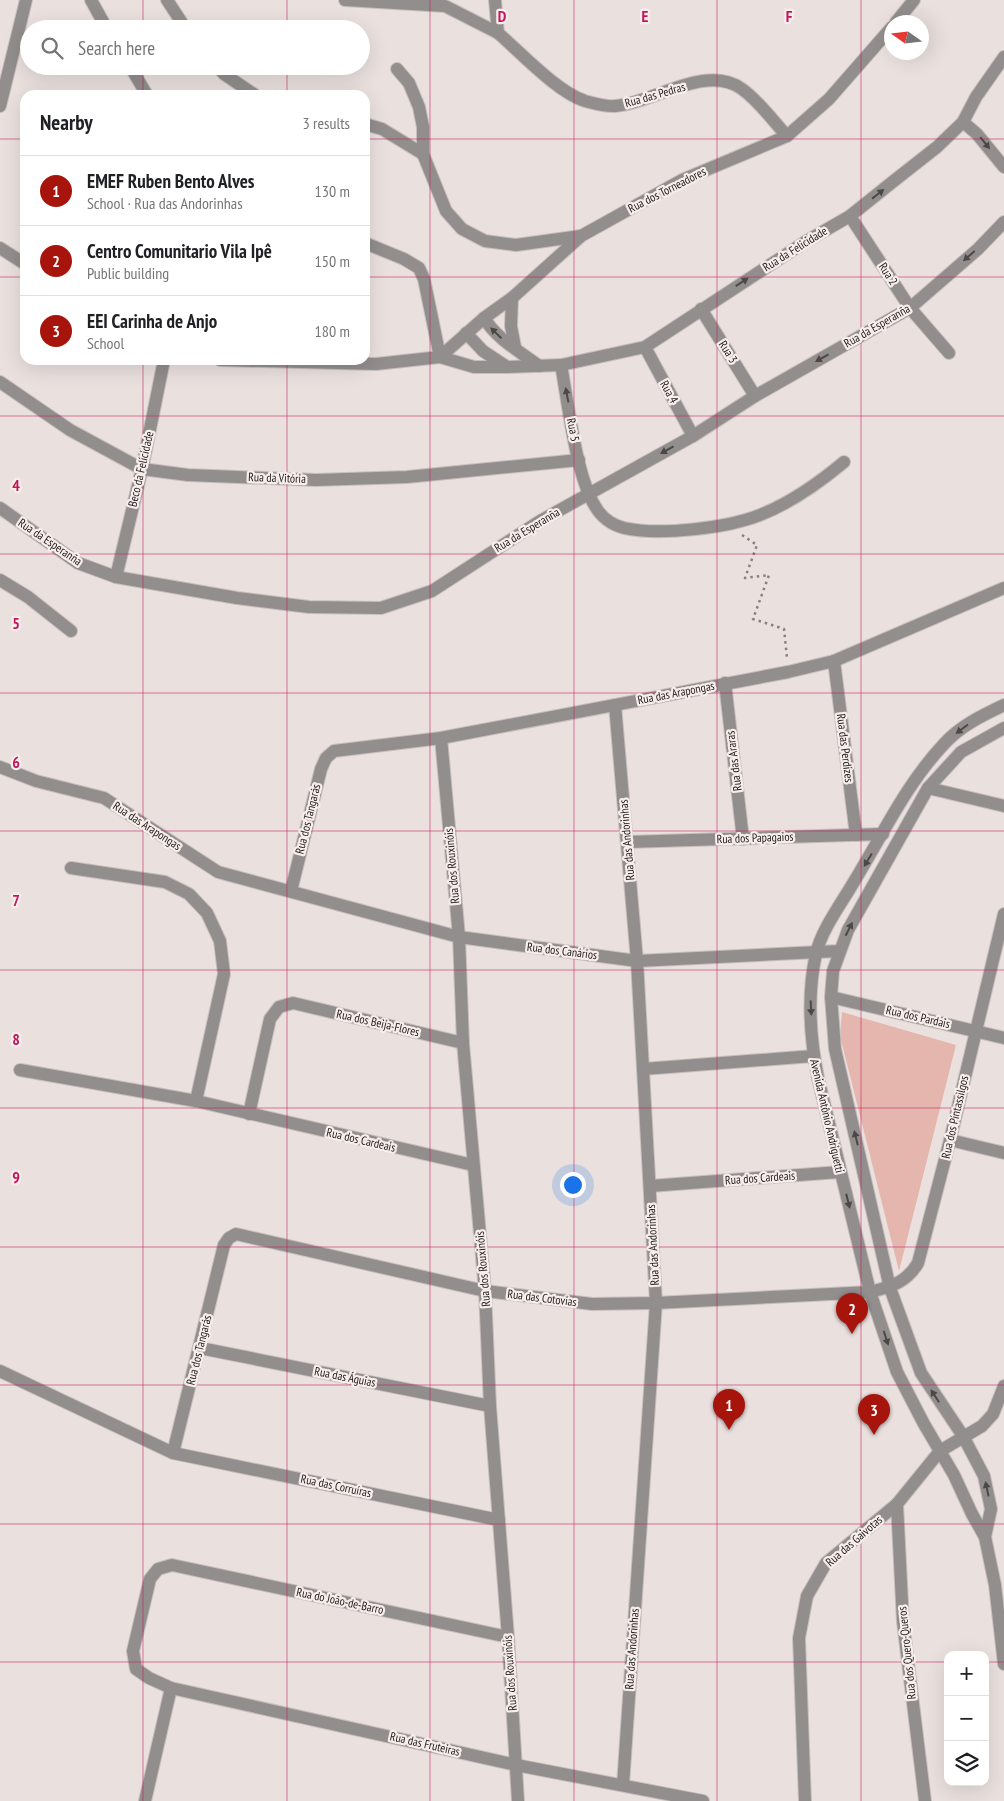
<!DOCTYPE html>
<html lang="en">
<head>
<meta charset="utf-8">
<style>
  body { margin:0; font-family:"PT Sans Narrow",sans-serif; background:#f6f6f6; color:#202124 }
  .controls { position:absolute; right:15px; bottom:15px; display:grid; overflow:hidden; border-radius:10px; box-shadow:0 5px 20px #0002 }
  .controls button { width:45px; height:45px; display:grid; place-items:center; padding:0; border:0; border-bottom:1px solid #e0e0e0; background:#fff; color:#202124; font:25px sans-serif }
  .compass { position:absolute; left:884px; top:15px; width:45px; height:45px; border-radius:50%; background:#fff; box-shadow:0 5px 20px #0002; rotate:284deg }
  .you { position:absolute; left:572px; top:1184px; width:18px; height:18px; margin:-12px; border:4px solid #fff; border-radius:50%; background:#1a73e8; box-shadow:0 0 0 8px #1a73e833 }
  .badge { display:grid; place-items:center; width:32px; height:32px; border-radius:50%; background:#a7140c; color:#fff; font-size:16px; font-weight:700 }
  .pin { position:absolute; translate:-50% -41px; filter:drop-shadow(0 1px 2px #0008) }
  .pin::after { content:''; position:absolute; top:26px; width:18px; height:15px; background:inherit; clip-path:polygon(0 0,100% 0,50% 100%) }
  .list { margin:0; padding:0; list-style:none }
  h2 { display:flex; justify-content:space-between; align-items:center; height:65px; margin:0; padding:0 20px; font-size:21px }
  h2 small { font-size:16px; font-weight:400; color:#757577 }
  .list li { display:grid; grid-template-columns:32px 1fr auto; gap:15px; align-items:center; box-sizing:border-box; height:70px; padding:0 20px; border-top:1px solid #e0e0e0 }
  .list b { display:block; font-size:19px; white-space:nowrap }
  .list p { margin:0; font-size:16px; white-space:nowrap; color:#757577 }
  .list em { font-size:16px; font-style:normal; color:#757577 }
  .icon { flex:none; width:28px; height:28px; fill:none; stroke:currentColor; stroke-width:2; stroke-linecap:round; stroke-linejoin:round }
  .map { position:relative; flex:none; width:1004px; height:1801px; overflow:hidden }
  .search { position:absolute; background:#fff; box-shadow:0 5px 20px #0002; left:20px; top:20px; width:350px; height:55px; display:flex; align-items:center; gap:12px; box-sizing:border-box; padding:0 18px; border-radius:28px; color:#757577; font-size:19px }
  .panel { position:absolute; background:#fff; box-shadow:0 5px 20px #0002; left:20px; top:90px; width:350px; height:275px; border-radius:15px }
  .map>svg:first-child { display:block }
  .green { fill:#e5b6ae }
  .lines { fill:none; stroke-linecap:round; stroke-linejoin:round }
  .minor-casing { stroke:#c7bfbd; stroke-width:14 }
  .path { stroke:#86807f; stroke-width:2.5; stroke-dasharray:2.5 4; stroke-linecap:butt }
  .minor { stroke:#928e8d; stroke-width:12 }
  .oneway { fill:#4c4847 }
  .grid { fill:none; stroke:#c2185b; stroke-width:1; stroke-opacity:0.55 }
  .labels { text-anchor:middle; stroke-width:4.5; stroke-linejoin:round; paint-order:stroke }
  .street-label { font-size:12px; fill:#262222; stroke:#f7eeec }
  .grid-label { font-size:16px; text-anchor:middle; font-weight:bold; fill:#c2185b; stroke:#f7eeec; stroke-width:4.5; stroke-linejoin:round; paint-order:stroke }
</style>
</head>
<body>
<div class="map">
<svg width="1004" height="1801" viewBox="0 0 1004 1801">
  <rect width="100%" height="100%" fill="#eae1df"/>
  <path class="green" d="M 842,1012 L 956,1045 L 899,1271 L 840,1036 Z"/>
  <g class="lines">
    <defs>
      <g id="minor">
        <path d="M 91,0 L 107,29"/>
        <path d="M 167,0 L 186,29"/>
        <path d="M 345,0 L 445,6 L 498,33"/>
        <path d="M 495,0 L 498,33 C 520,52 557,92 585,101 C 593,103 606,107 615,106 C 654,103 706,63 742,89 C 759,101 773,121 787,136"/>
        <path d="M 896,22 L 914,0"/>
        <path d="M 130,66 L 147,95"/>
        <path d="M 217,66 L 224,74 L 255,95"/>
        <path d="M 397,69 L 409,83 L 419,107 L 423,127 L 423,154 L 446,211 L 462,229 L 485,241 L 516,245 L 581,236"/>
        <path d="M 0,106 L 26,0"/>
        <path d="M 963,122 L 977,134 L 1004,167"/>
        <path d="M 365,124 L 382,129 L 423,154"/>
        <path d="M 850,216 L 910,308 L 949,353"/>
        <path d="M 365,243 L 404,259 L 419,268 L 424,279 L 440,357"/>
        <path d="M 0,248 L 25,264"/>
        <path d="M 512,298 L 511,326 L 515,347"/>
        <path d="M 701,309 L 755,396"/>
        <path d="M 484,318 C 497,339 519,351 539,366"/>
        <path d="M 466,333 L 483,351 L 507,367 L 561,365 L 645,347 L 805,242 L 850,216 L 895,180 L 937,147 L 963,122 L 976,97 L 1004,57"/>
        <path d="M 645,347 L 693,436"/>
        <path d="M 440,357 L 484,318 L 512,298 L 581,236 L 682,180 L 787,136 L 829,99 L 892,27"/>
        <path d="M 220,360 L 376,364 L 440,357 L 474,367 L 506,367"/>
        <path d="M 561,365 C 568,402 576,476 595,506 C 601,517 612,525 624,528 C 659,536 727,528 760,515 C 788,504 820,482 844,462"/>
        <path d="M 0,382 L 70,430 L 142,469 L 188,475 L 316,480 L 407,477 L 579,460"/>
        <path d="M 0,508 L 78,563 L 116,577 L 237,598 L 309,607 L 381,608 L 432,591 L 540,521 L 693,436 L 755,396 L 910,308 L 978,249 L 1004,222"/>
        <path d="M 116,577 L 142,469 L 164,360"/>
        <path d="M 0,580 L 28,597 L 71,631"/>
        <path d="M 834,661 L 856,835"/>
        <path d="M 725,683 L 743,839"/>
        <path d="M 615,705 L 637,961 L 656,1303 L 623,1785"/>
        <path d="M 1004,705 C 983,715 960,726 944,744 C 907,783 883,834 855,880 C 843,901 821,930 816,954 C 807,994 810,1038 818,1078 L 870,1292 L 897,1372 L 924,1424 L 954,1475 L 972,1514 L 985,1537 L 995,1585 L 1004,1664"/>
        <path d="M 441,738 L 459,937 L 463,1043 L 485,1291 L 490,1406 L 508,1637 L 518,1801"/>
        <path d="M 0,767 L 36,781 L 104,798 L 218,872 L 459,937 L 637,961 L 839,951"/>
        <path d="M 928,788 L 1004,806"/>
        <path d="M 627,842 L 883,834"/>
        <path d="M 71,868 L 165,882 L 189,894 L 207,913 L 220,941 L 224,974 L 196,1101"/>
        <path d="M 291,891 L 321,769 L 326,758 L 334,751 L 441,738 L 788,672 L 834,661 L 1004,588"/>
        <path d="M 831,997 L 1004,1038"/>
        <path d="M 643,1069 L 813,1056"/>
        <path d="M 20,1070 L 196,1101 L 473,1165"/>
        <path d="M 249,1114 L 270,1019 L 279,1007 L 293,1003 L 463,1043"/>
        <path d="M 950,1140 L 1004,1153"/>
        <path d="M 650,1186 L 840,1172"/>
        <path d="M 200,1348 L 490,1406"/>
        <path d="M 0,1371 L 173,1453 L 499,1520"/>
        <path d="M 173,1453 L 224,1245 L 229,1238 L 236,1234 L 485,1291 L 592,1304 L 656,1303 L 870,1292 C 891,1287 907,1282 918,1263 L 950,1140 L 1004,914"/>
        <path d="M 897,1504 L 903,1622 L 925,1801"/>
        <path d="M 985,1537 L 991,1509 L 984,1476 L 963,1436 L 921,1373 L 890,1288 L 835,1049 L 831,997 L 833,971 L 848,930 L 928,788 L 961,752 L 1004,728"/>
        <path d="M 508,1637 L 172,1565 L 158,1569 L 150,1579 L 133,1651 L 136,1669 L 149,1678 L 171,1688 L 516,1765 L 703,1801"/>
        <path d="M 145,1801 L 171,1688"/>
        <path d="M 805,1801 L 799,1638 L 807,1596 L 826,1563 L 897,1504 L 940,1451 L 982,1426 L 993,1414 L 1004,1386"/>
      </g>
    </defs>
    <use href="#minor" class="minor-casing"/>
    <path class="path" d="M 742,535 L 757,545 L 745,578 L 769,575 L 753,619 L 784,629 L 787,658"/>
    <use href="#minor" class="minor"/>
  </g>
  <defs><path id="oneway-solid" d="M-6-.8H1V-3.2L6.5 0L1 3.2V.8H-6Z" transform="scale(1.25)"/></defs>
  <g class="oneway">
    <use href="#oneway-solid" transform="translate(985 143) rotate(51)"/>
    <use href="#oneway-solid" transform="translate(878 194) rotate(-38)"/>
    <use href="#oneway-solid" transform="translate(969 256) rotate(139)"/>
    <use href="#oneway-solid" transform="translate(742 282) rotate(-33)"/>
    <use href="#oneway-solid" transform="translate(496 333) rotate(-136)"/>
    <use href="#oneway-solid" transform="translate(822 358) rotate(151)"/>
    <use href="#oneway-solid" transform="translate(567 395) rotate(-101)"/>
    <use href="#oneway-solid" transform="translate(667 450) rotate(151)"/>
    <use href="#oneway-solid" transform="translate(962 729) rotate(143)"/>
    <use href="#oneway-solid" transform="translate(868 860) rotate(121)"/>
    <use href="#oneway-solid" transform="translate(849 929) rotate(-63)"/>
    <use href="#oneway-solid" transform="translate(811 1008) rotate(87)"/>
    <use href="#oneway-solid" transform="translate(856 1138) rotate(-104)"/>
    <use href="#oneway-solid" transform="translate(848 1201) rotate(76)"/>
    <use href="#oneway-solid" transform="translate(886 1338) rotate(72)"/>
    <use href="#oneway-solid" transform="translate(935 1396) rotate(-123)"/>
    <use href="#oneway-solid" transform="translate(987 1489) rotate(-102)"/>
  </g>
  <path class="grid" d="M 143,0 L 143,29M 287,0 L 287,29M 430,0 L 430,1801M 574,0 L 574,1801M 717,0 L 717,1801M 861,0 L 861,1801M 143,66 L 143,95M 287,66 L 287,95M 0,139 L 25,139M 365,139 L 1004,139M 0,277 L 25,277M 365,277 L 1004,277M 143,360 L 143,1801M 287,360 L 287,1801M 0,416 L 1004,416M 0,554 L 1004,554M 0,693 L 1004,693M 0,831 L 1004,831M 0,970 L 1004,970M 0,1108 L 1004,1108M 0,1247 L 1004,1247M 0,1385 L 1004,1385M 0,1524 L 1004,1524M 0,1662 L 948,1662M 985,1662 L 1004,1662"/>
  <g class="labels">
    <g class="street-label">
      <text transform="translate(655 95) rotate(-16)" y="4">Rua das Pedras</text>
      <text transform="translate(667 190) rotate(-27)" y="4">Rua dos Torneadores</text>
      <text transform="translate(795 249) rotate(-32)" y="4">Rua da Felicidade</text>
      <text transform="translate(888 274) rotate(57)" y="4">Rua 2</text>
      <text transform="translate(877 326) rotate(-30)" y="4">Rua da Esperanña</text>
      <text transform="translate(728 352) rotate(58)" y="4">Rua 3</text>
      <text transform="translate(669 392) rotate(61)" y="4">Rua 4</text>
      <text transform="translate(573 430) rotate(79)" y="4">Rua 5</text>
      <text transform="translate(141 469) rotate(-77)" y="4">Beco da Felicidade</text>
      <text transform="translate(277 478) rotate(2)" y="4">Rua da Vitória</text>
      <text transform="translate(527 530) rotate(-31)" y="4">Rua da Esperanña</text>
      <text transform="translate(50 542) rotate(34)" y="4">Rua da Esperanña</text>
      <text transform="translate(676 693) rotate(-11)" y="4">Rua das Arapongas</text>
      <text transform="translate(845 748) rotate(83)" y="4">Rua das Perdizes</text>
      <text transform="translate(734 761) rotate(-97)" y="4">Rua das Araras</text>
      <text transform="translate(308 819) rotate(-76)" y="4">Rua dos Tangarás</text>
      <text transform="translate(147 826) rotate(33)" y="4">Rua das Arapongas</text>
      <text transform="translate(755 838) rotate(-2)" y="4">Rua dos Papagaios</text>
      <text transform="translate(627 840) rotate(-95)" y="4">Rua das Andorinhas</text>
      <text transform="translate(452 866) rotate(-95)" y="4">Rua dos Rouxinóis</text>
      <text transform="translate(562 951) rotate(7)" y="4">Rua dos Canários</text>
      <text transform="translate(918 1017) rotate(13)" y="4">Rua dos Pardais</text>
      <text transform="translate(378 1023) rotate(13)" y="4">Rua dos Beija-Flores</text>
      <text transform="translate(827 1116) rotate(77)" y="4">Avenida Antônio Andriguetti</text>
      <text transform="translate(955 1117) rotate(-77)" y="4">Rua dos Pintassilgos</text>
      <text transform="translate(361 1140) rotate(13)" y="4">Rua dos Cardeais</text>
      <text transform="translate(760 1178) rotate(-4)" y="4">Rua dos Cardeais</text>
      <text transform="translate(653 1245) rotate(-93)" y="4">Rua das Andorinhas</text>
      <text transform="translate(483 1269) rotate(-95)" y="4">Rua dos Rouxinóis</text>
      <text transform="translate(542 1298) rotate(7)" y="4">Rua das Cotovias</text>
      <text transform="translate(199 1350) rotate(-76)" y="4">Rua dos Tangarás</text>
      <text transform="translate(345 1377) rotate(11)" y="4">Rua das Águias</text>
      <text transform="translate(336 1486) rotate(12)" y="4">Rua das Corruíras</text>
      <text transform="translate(854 1541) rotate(-41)" y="4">Rua das Gaivotas</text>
      <text transform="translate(340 1601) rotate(12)" y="4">Rua do João-de-Barro</text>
      <text transform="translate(632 1649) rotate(-86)" y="4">Rua das Andorinhas</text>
      <text transform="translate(907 1653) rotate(-96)" y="4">Rua dos Quero-Queros</text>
      <text transform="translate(510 1673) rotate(-94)" y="4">Rua dos Rouxinóis</text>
      <text transform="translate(425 1744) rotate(13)" y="4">Rua das Fruteiras</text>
    </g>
  </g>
  <g class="grid-label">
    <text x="502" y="22">D</text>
    <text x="645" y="22">E</text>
    <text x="789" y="22">F</text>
    <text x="16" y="491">4</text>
    <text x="16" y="629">5</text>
    <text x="16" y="768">6</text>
    <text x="16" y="906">7</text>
    <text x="16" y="1045">8</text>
    <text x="16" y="1183">9</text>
  </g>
</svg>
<div class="controls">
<button>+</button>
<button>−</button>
<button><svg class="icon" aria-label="layers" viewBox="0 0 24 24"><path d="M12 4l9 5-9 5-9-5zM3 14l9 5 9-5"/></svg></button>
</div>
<svg class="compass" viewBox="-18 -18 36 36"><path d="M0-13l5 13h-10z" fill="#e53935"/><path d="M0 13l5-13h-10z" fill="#757577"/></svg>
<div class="you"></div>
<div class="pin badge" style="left:729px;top:1430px">1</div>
<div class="pin badge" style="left:852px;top:1334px">2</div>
<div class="pin badge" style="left:874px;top:1435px">3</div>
<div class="search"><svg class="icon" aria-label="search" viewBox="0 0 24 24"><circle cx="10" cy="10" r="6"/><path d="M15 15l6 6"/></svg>Search here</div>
<section class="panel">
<h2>Nearby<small>3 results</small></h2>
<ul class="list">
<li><span class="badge">1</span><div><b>EMEF Ruben Bento Alves</b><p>School · Rua das Andorinhas</p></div><em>130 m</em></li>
<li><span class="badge">2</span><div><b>Centro Comunitario Vila Ipê</b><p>Public building</p></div><em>150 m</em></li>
<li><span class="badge">3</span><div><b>EEI Carinha de Anjo</b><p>School</p></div><em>180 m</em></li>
</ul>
</section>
</div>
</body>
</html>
